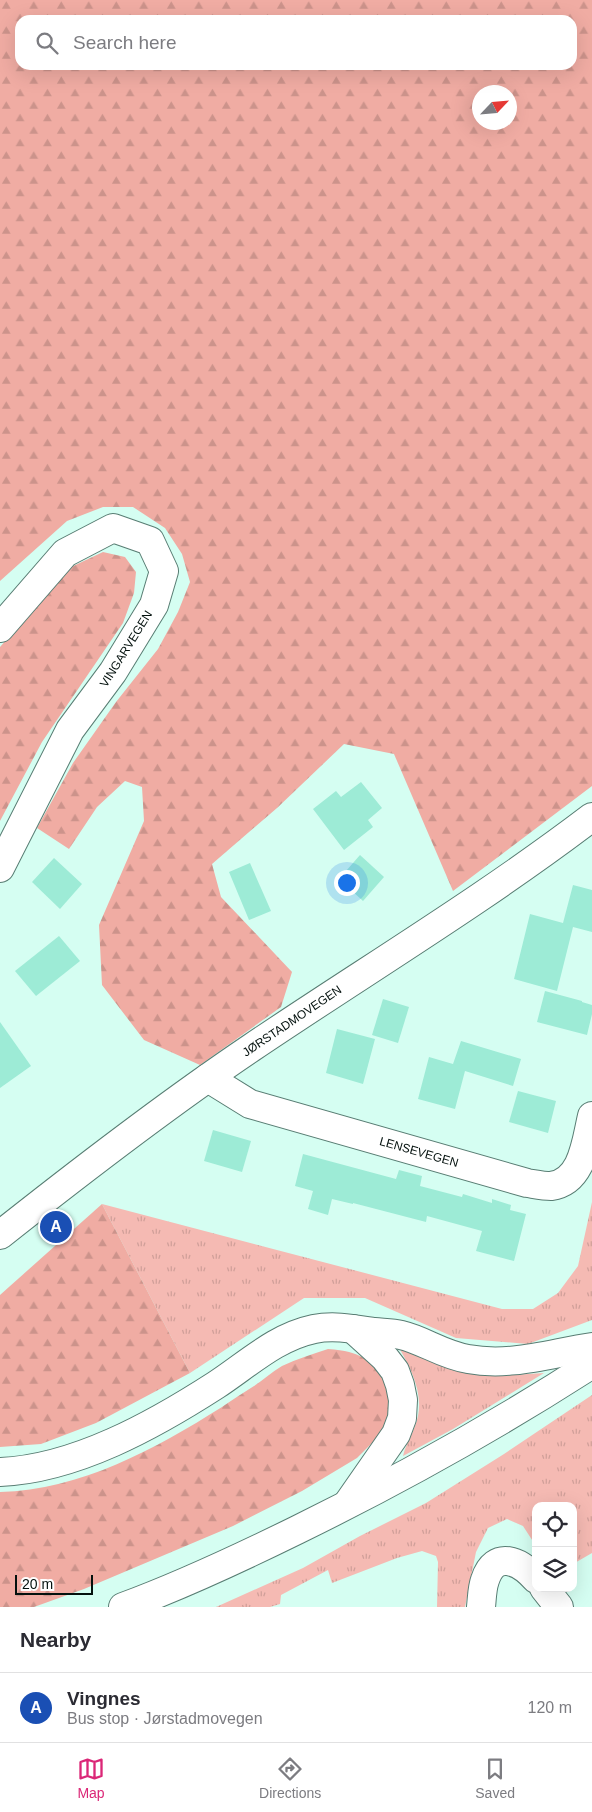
<!DOCTYPE html>
<html lang="en">
<head>
<meta charset="utf-8">
<style>
  body { margin:0; font-family:Helvetica,sans-serif; background:#f2f2f3; color:#2b2b33 }
  .controls { position:absolute; right:15px; bottom:15px; display:grid; overflow:hidden; border-radius:10px; box-shadow:0 5px 20px #0002 }
  .controls button { width:45px; height:45px; display:grid; place-items:center; padding:0; border:0; border-bottom:1px solid #e1e1e2; background:#fff; color:#2b2b33; font:25px sans-serif }
  .compass { position:absolute; left:472px; top:85px; width:45px; height:45px; border-radius:50%; background:#fff; box-shadow:0 5px 20px #0002; rotate:64deg }
  .scale { position:absolute; left:15px; bottom:12px; width:78px; box-sizing:border-box; padding-left:5px; border:2px solid #04110e; border-top:0; font-size:14px; line-height:18px; white-space:nowrap; color:#04110e; -webkit-text-stroke:4px #fff; paint-order:stroke }
  .you { position:absolute; left:346px; top:882px; width:18px; height:18px; margin:-12px; border:4px solid #fff; border-radius:50%; background:#1a73e8; box-shadow:0 0 0 8px #1a73e833 }
  .badge { display:grid; place-items:center; width:32px; height:32px; border-radius:50%; background:#db2777; color:#fff; font-size:16px; font-weight:700 }
  .pin { position:absolute; translate:-50% -50%; border:2px solid #fff; box-shadow:0 1px 5px #0006 }
  .list { margin:0; padding:0; list-style:none }
  h2 { display:flex; justify-content:space-between; align-items:center; height:65px; margin:0; padding:0 20px; font-size:21px }
  h2 small { font-size:16px; font-weight:400; color:#7c7c81 }
  .list li { display:grid; grid-template-columns:32px 1fr auto; gap:15px; align-items:center; box-sizing:border-box; height:70px; padding:0 20px; border-top:1px solid #e1e1e2 }
  .list b { display:block; font-size:19px; white-space:nowrap }
  .list p { margin:0; font-size:16px; white-space:nowrap; color:#7c7c81 }
  .list em { font-size:16px; font-style:normal; color:#7c7c81 }
  .icon { flex:none; width:28px; height:28px; fill:none; stroke:currentColor; stroke-width:2; stroke-linecap:round; stroke-linejoin:round }
  .map { position:relative; flex:none; width:592px; height:1607px; overflow:hidden }
  .search { position:absolute; background:#fff; box-shadow:0 5px 20px #0002; left:15px; right:15px; top:15px; height:55px; display:flex; align-items:center; gap:12px; box-sizing:border-box; padding:0 18px; border-radius:15px; color:#7c7c81; font-size:19px }
  .sheet { height:135px; background:#fff }
  nav { display:flex; justify-content:space-around; align-items:center; box-sizing:border-box; height:70px; border-top:1px solid #e1e1e2; background:#fff; font-size:14px; color:#7c7c81 }
  nav a { display:grid; justify-items:center; gap:2px }
  nav .on { color:#db2777 }
  .map>svg:first-child { display:block }
  .grass { fill:url(#grass-tufts) }
  .forest { fill:url(#forest-firs); fill-rule:evenodd }
  .building { fill:#9debd6 }
  .lines { fill:none; stroke-linecap:round; stroke-linejoin:round }
  .street-casing { stroke:#587d73; stroke-width:30 }
  .secondary-casing { stroke:#587d73; stroke-width:30 }
  .primary-casing { stroke:#587d73; stroke-width:30 }
  .highway-casing { stroke:#587d73; stroke-width:30 }
  .street { stroke:#fff; stroke-width:28 }
  .secondary { stroke:#fff; stroke-width:28 }
  .primary { stroke:#fff; stroke-width:28 }
  .highway { stroke:#fff; stroke-width:28 }
  .labels { text-anchor:middle; stroke-width:4; stroke-linejoin:round; paint-order:stroke }
  .street-label { font-size:12px; fill:#04110e; stroke:#fff }
</style>
</head>
<body>
<div class="map">
<svg width="592" height="1607" viewBox="0 0 592 1607">
  <defs>
    <pattern id="grass-tufts" width="24" height="20" patternUnits="userSpaceOnUse" patternTransform="scale(1.25)"><rect width="24" height="20" fill="#f5bab3"/><path d="M3 7l-1-3M5 7V3M7 7l1-3M15 17l-1-3M17 17v-4M19 17l1-3" fill="none" stroke="#d09f99"/></pattern>
    <pattern id="forest-firs" width="22" height="20" patternUnits="userSpaceOnUse" patternTransform="scale(1.25)"><rect width="22" height="20" fill="#f0aca3"/><path d="M5 1l3.5 6h-7zM16 11l3.5 6h-7z" fill="#cc938b"/></pattern>
  </defs>
  <rect width="100%" height="100%" fill="#d5fef2"/>
  <g class="grass">
    <path d="M 592,1202 L 592,1320 L 528,1344 L 456,1338 L 365,1298 L 304,1298 L 190,1373 L 102,1204 L 502,1309 L 533,1309 L 558,1293 L 578,1266 Z"/>
    <path d="M 398,1346 L 467,1371 L 496,1376 L 544,1373 L 453,1429 L 403,1456 C 406,1443 415,1430 418,1416 C 423,1391 410,1367 398,1346 Z"/>
    <path d="M 592,1395 L 592,1553 L 573,1564 L 573,1506 L 536,1506 L 536,1546 L 523,1526 L 507,1519 L 488,1528 L 476,1552 L 465,1607 L 437,1607 L 438,1562 L 436,1556 L 422,1551 L 397,1558 L 332,1583 L 328,1570 L 281,1595 L 280,1604 L 270,1607 L 216,1607 L 303,1568 L 360,1536 L 426,1503 L 504,1454 Z"/>
  </g>
  <g class="forest">
    <path d="M 0,0 L 592,0 L 592,786 L 453,891 L 394,754 L 344,744 L 277,808 L 212,864 L 221,897 L 292,972 L 281,1007 L 200,1065 L 144,1040 L 102,985 L 99,925 L 144,821 L 142,787 L 125,781 L 97,807 L 69,849 L 37,828 L 73,763 L 116,702 L 158,649 L 178,612 L 190,582 L 182,554 L 165,528 L 133,507 L 103,507 L 67,521 L 0,581 ZM 20,20 L 572,20 L 572,65 L 20,65 ZM 510,92 L 510,122 L 480,122 L 480,92 Z"/>
    <path d="M 103,552 L 125,557 L 136,572 L 134,593 L 123,623 L 42,742 L 0,821 L 0,647 L 69,568 Z"/>
    <path d="M 102,1204 L 190,1373 L 96,1423 L 41,1444 L 0,1447 L 0,1295 Z"/>
    <path d="M 328,1349 C 363,1352 366,1358 390,1382 L 392,1413 L 383,1432 L 357,1458 L 302,1491 L 233,1526 L 84,1589 L 34,1607 L 0,1607 L 0,1492 C 81,1490 155,1449 222,1407 C 232,1400 243,1393 254,1386 C 263,1380 272,1372 282,1366 C 297,1359 313,1354 328,1349 Z"/>
  </g>
  <g class="building">
    <path d="M 361,782 L 382,808 L 368,820 L 373,827 L 344,850 L 313,809 L 336,791 L 341,797 Z"/>
    <path d="M 360,855 L 384,877 L 363,901 L 339,879 Z"/>
    <path d="M 54,858 L 82,884 L 60,909 L 32,882 Z"/>
    <path d="M 250,863 L 271,911 L 249,920 L 229,872 Z"/>
    <path d="M 573,885 L 592,890 L 592,932 L 573,927 L 557,991 L 514,979 L 530,914 L 563,923 Z"/>
    <path d="M 59,936 L 80,961 L 36,996 L 15,971 Z"/>
    <path d="M 545,991 L 582,1001 L 582,1002 L 592,1005 L 592,1014 L 587,1035 L 537,1022 Z"/>
    <path d="M 383,999 L 409,1007 L 398,1043 L 372,1035 Z"/>
    <path d="M 0,1022 L 31,1066 L 0,1088 Z"/>
    <path d="M 337,1029 L 375,1039 L 363,1084 L 326,1073 Z"/>
    <path d="M 461,1041 L 521,1059 L 513,1086 L 465,1071 L 455,1109 L 418,1099 L 429,1057 L 453,1064 Z"/>
    <path d="M 518,1091 L 556,1101 L 548,1133 L 509,1122 Z"/>
    <path d="M 213,1130 L 251,1141 L 242,1172 L 204,1161 Z"/>
    <path d="M 303,1154 L 396,1179 L 399,1170 L 422,1176 L 420,1186 L 462,1197 L 463,1194 L 492,1203 L 492,1199 L 511,1205 L 510,1210 L 526,1214 L 514,1261 L 476,1251 L 482,1231 L 427,1216 L 426,1222 L 353,1203 L 353,1204 L 332,1199 L 328,1215 L 308,1209 L 313,1191 L 295,1186 Z"/>
  </g>
  <g class="lines">
    <defs>
      <g id="street">
        <path d="M 208,1078 L 250,1104 L 527,1183 C 534,1184 543,1186 551,1186 C 583,1182 586,1141 592,1116"/>
        <path d="M 544,1588 L 559,1607"/>
        <path d="M 481,1607 C 482,1598 482,1588 485,1580 C 495,1549 520,1561 536,1579"/>
      </g>
      <path id="secondary" d="M 0,628 L 65,553 L 113,528 L 150,541 L 164,571 L 154,605 L 113,672 L 70,730 L 0,868"/>
      <path id="primary" d="M 0,1235 C 82,1170 165,1106 251,1048 C 365,971 483,900 592,817"/>
      <g id="highway">
        <path d="M 0,1472 C 75,1469 154,1425 216,1385 C 248,1364 276,1337 314,1329 C 334,1325 354,1329 374,1332 C 383,1333 392,1333 401,1335 C 423,1340 443,1355 468,1359 C 511,1367 551,1353 592,1347"/>
        <path d="M 348,1503 L 396,1434 L 402,1418 L 403,1400 L 400,1385 L 395,1371 L 385,1358 L 353,1329"/>
        <path d="M 123,1607 C 183,1585 240,1558 297,1530 C 399,1480 496,1426 592,1364"/>
      </g>
    </defs>
    <use href="#street" class="street-casing"/>
    <use href="#secondary" class="secondary-casing"/>
    <use href="#primary" class="primary-casing"/>
    <use href="#highway" class="highway-casing"/>
    <use href="#street" class="street"/>
    <use href="#secondary" class="secondary"/>
    <use href="#primary" class="primary"/>
    <use href="#highway" class="highway"/>
  </g>
  <g class="labels">
    <g class="street-label">
      <text transform="translate(126 649) rotate(-58)" y="4">VINGARVEGEN</text>
      <text transform="translate(292 1021) rotate(-34)" y="4">JØRSTADMOVEGEN</text>
      <text transform="translate(419 1152) rotate(16)" y="4">LENSEVEGEN</text>
    </g>
  </g>
</svg>
<div class="controls">
<button><svg class="icon" aria-label="locate" viewBox="0 0 24 24"><circle cx="12" cy="12" r="6"/><path d="M12 2v4M12 18v4M2 12h4M18 12h4"/></svg></button>
<button><svg class="icon" aria-label="layers" viewBox="0 0 24 24"><path d="M12 4l9 5-9 5-9-5zM3 14l9 5 9-5"/></svg></button>
</div>
<svg class="compass" viewBox="-18 -18 36 36"><path d="M0-13l5 13h-10z" fill="#e53935"/><path d="M0 13l5-13h-10z" fill="#7c7c81"/></svg>
<div class="scale">20 m</div>
<div class="you"></div>
<div class="pin badge" style="left:56px;top:1227px;background:#1a4fb4">A</div>
<div class="search"><svg class="icon" aria-label="search" viewBox="0 0 24 24"><circle cx="10" cy="10" r="6"/><path d="M15 15l6 6"/></svg>Search here</div>
</div>
<section class="sheet">
<h2>Nearby<small></small></h2>
<ul class="list">
<li><span class="badge" style="background:#1a4fb4">A</span><div><b>Vingnes</b><p>Bus stop · Jørstadmovegen</p></div><em>120 m</em></li>
</ul>
</section>
<nav>
<a class="on"><svg class="icon" aria-label="map" viewBox="0 0 24 24"><path d="M3 6l6-2 6 2 6-2v14l-6 2-6-2-6 2zM9 4v14M15 6v14"/></svg>Map</a>
<a><svg class="icon" aria-label="directions" viewBox="0 0 24 24"><path d="M12 3l9 9-9 9-9-9zM9 14v-3h6M13 9l2 2-2 2"/></svg>Directions</a>
<a><svg class="icon" aria-label="saved" viewBox="0 0 24 24"><path d="M7 4h10v16l-5-4-5 4z"/></svg>Saved</a>
</nav>
</body>
</html>
